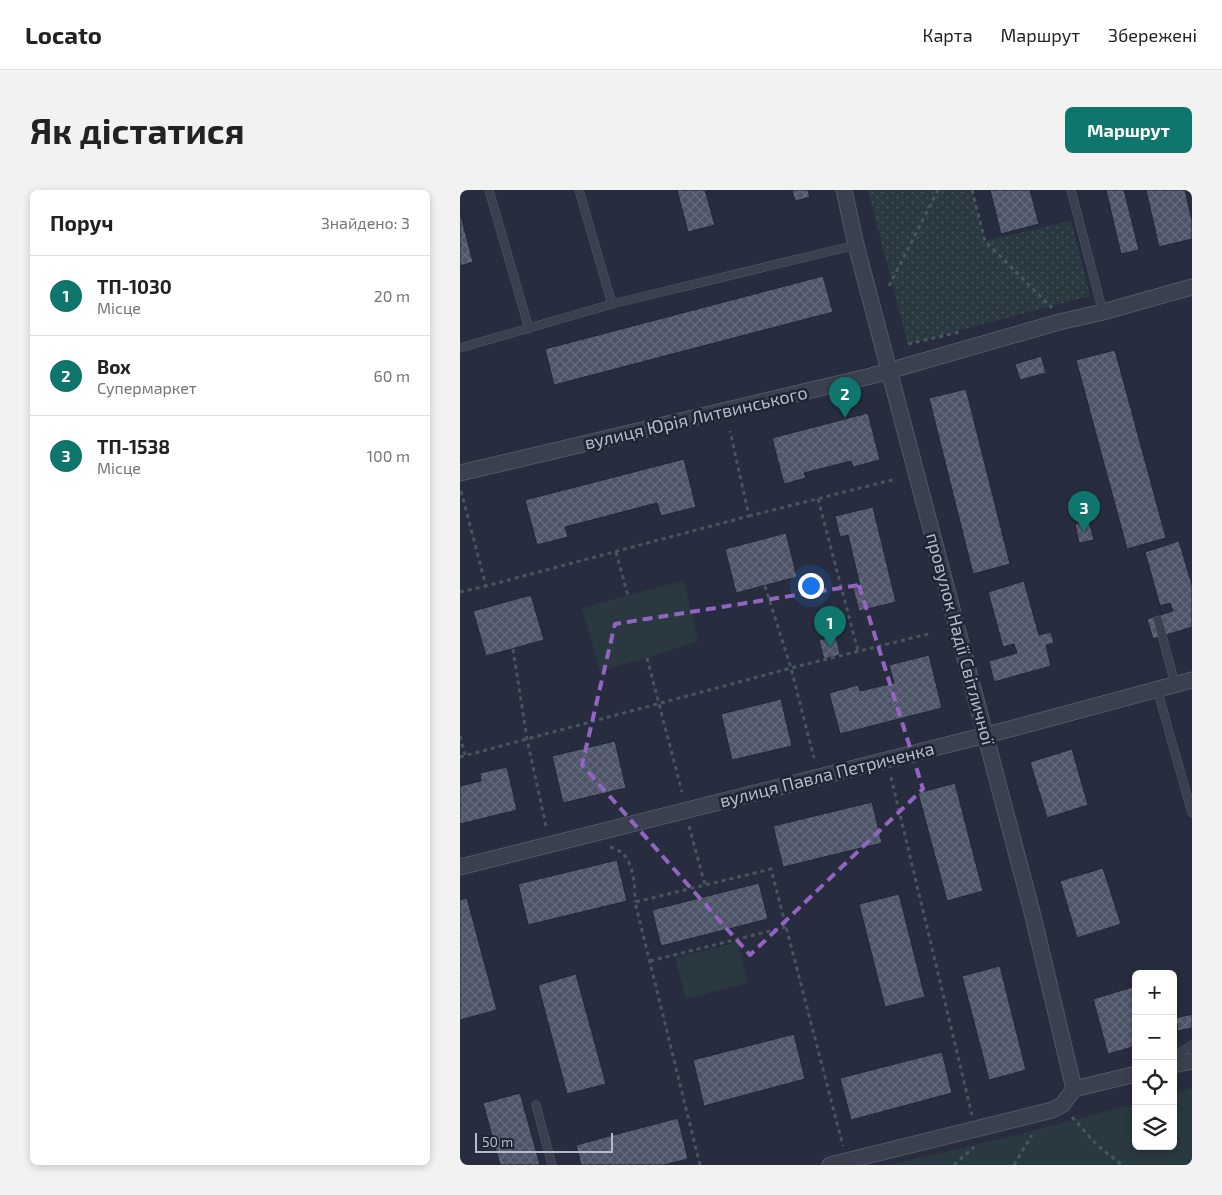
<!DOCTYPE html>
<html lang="uk">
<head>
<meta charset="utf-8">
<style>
  body { margin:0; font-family:"Exo 2",sans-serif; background:#f2f2f2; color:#222 }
  .controls { position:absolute; right:15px; bottom:15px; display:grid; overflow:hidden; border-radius:8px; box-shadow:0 2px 8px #0003 }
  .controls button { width:45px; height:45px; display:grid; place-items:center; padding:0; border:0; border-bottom:1px solid #e0e0e0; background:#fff; color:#222; font:25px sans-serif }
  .scale { position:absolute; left:15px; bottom:12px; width:138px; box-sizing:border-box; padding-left:5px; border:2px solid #b7bbc9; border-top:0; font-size:14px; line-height:18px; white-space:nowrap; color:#b7bbc9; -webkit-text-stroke:4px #202533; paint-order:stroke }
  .you { position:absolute; left:350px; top:395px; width:18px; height:18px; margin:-12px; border:4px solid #fff; border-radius:50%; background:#1a73e8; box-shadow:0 0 0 8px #1a73e833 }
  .badge { display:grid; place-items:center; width:32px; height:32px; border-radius:50%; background:#0f766e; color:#fff; font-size:16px; font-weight:700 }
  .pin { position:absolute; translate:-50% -41px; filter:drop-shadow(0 1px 2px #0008) }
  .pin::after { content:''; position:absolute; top:26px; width:18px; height:15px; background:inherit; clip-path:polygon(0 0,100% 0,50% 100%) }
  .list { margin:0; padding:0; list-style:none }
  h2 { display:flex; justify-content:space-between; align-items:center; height:65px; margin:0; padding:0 20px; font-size:21px }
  h2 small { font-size:16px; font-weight:400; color:#767676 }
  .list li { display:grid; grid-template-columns:32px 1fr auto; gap:15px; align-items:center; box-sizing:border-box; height:80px; padding:0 20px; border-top:1px solid #e0e0e0 }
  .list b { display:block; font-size:19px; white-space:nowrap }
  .list p { margin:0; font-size:16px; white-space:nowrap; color:#767676 }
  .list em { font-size:16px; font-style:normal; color:#767676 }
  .icon { flex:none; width:28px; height:28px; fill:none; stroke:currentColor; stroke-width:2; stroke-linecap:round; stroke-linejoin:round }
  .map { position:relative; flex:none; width:732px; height:975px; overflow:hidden; border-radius:8px }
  header { display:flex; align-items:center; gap:30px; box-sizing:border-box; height:70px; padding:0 25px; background:#fff; border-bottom:1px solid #e0e0e0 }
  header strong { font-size:24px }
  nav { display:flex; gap:28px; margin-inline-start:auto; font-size:18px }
  .intro { display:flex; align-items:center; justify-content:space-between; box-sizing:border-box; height:120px; padding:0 30px }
  h1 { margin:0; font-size:35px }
  .button { padding:12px 22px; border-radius:8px; background:#0f766e; color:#fff; font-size:18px; font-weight:700 }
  main { display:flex; gap:30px; padding:0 30px }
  aside { flex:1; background:#fff; border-radius:8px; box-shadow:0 2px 8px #0003 }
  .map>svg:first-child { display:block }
  .grass { fill:url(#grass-dots) }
  .park { fill:#29393f }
  .building { fill:url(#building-cross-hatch); stroke:#222735 }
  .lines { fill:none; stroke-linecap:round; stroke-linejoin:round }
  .lane-casing { stroke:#535866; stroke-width:9 }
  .street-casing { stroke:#535866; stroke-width:17 }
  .path { stroke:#47565c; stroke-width:3; stroke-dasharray:4 4; stroke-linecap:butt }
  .lane { stroke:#3b404e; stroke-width:8 }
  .street { stroke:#3b404e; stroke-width:15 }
  .marked { fill:none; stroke:#9365c3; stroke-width:4; stroke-dasharray:10 6; stroke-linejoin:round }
  .labels { text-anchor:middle; stroke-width:5; stroke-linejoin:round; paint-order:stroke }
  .street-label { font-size:18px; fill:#b7bbc9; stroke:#202533 }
</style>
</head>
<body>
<header>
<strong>Locato</strong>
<nav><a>Карта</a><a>Маршрут</a><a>Збережені</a></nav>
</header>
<div class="intro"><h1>Як дістатися</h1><a class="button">Маршрут</a></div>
<main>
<aside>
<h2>Поруч<small>Знайдено: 3</small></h2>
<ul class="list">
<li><span class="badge">1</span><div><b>ТП-1030</b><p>Місце</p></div><em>20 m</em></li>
<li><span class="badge">2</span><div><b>Box</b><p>Супермаркет</p></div><em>60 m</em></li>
<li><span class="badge">3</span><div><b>ТП-1538</b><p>Місце</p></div><em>100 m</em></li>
</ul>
</aside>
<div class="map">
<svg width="732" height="975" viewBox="0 0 732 975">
  <defs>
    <pattern id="grass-dots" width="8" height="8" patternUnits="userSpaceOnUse" patternTransform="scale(1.25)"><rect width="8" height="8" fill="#29393f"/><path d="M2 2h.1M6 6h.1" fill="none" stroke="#465459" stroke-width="1.8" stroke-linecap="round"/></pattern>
    <pattern id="building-cross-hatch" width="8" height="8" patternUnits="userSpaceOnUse" patternTransform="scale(1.25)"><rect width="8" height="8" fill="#4d5467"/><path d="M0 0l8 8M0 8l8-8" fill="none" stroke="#646b7b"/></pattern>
  </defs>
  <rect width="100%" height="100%" fill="#272d3e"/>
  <path class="grass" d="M 408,0 L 512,0 L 525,51 L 611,31 L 630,106 L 448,154 Z"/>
  <g class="park">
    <path d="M 224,390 L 238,451 L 187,468 L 140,481 L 122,418 Z"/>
    <path d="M 278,752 L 288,793 L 226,809 L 215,768 Z"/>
    <path d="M 732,898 L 732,975 L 428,975 L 557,945 L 676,913 L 676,956 L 713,956 L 713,903 Z"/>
  </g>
  <g class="building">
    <path d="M 217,0 L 245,0 L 255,35 L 228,42 Z"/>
    <path d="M 332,0 L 348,0 L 350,7 L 335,11 Z"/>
    <path d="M 530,0 L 570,0 L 579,34 L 541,44 Z"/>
    <path d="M 646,0 L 664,0 L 679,60 L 661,64 Z"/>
    <path d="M 686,0 L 725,0 L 732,31 L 732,49 L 699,57 Z"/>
    <path d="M 0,22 L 13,72 L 0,76 Z"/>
    <path d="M 363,86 L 373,122 L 94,195 L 85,159 Z"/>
    <path d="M 655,160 L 706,348 L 667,359 L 616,170 Z"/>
    <path d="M 581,166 L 586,183 L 560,190 L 555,174 Z"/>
    <path d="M 506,199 L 550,374 L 513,384 L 469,208 Z"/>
    <path d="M 408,223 L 420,270 L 393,277 L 391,271 L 344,283 L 346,288 L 324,294 L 312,248 Z"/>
    <path d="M 224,269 L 236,317 L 201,326 L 197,313 L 105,337 L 108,347 L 77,355 L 65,310 Z"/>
    <path d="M 413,317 L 436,412 L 399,421 L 393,398 L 400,396 L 388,345 L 380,347 L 375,326 Z"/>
    <path d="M 629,331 L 634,350 L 619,353 L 615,334 Z"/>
    <path d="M 326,343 L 337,387 L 276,403 L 265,359 Z"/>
    <path d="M 719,351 L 732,395 L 732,437 L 693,449 L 687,429 L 713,421 L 710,413 L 700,416 L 685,362 Z"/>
    <path d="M 564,391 L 579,445 L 591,442 L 594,453 L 586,455 L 591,476 L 534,492 L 529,471 L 557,463 L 554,454 L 543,457 L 528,402 Z"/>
    <path d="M 71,405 L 84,450 L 26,466 L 13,421 Z"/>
    <path d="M 376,446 L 380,465 L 364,469 L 359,450 Z"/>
    <path d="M 469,465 L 482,518 L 380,544 L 369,503 L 398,495 L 400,501 L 434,493 L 429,475 Z"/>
    <path d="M 321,509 L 332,556 L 272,570 L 261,524 Z"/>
    <path d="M 155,551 L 166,598 L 103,613 L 92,566 Z"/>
    <path d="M 612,559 L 628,615 L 587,628 L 570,572 Z"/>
    <path d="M 47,577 L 57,620 L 0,634 L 0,596 L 21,591 L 20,583 Z"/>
    <path d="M 495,593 L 523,701 L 487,711 L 458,603 Z"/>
    <path d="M 412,612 L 422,653 L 323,677 L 313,636 Z"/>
    <path d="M 157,670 L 167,711 L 68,735 L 58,694 Z"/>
    <path d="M 643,678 L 661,734 L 617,748 L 600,691 Z"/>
    <path d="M 299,693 L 308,729 L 201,756 L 192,720 Z"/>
    <path d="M 439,704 L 465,807 L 425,817 L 399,714 Z"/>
    <path d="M 7,708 L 37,820 L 0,830 L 0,710 Z"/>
    <path d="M 540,776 L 566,880 L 529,890 L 502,786 Z"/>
    <path d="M 116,784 L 146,894 L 107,904 L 78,795 Z"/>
    <path d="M 676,796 L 676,856 L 648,864 L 633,809 Z"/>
    <path d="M 732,824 L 732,838 L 718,841 L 716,828 Z"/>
    <path d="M 334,844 L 345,889 L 244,916 L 233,870 Z"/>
    <path d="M 482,862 L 492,903 L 391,930 L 380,888 Z"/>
    <path d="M 60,903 L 80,975 L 40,975 L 23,913 Z"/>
    <path d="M 218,928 L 228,969 L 204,975 L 121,975 L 116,955 Z"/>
  </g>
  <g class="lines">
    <defs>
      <g id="lane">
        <path d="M 29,0 L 69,139"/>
        <path d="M 119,0 L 152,114"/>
        <path d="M 611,0 L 643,122"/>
        <path d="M 0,158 L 152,114 L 396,55"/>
        <path d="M 698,430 L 715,494"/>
        <path d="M 697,499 L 732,623"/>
        <path d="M 713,867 L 732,855"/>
        <path d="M 76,915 L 92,975"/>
      </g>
      <g id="street">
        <path d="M 384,0 L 396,55 L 572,722 L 614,899"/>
        <path d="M 0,283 L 411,186 L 599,132 L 643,122 L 732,97"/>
        <path d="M 0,677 L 550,539 L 732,490"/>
        <path d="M 713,875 L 732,871"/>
        <path d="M 370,975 L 592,920 L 602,915 L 614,899 L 676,884"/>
      </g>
    </defs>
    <use href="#lane" class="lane-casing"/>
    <use href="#street" class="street-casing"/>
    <g class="path">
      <path d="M 512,0 L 525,51 L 592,118"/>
      <path d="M 429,96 L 478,0"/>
      <path d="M 448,154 L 499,142"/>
      <path d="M 1,301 L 26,396 L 289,326 L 270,241"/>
      <path d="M 358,309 L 398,461"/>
      <path d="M 289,326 L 436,289"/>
      <path d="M 156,362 L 168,406"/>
      <path d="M 305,396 L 331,478 L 354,568"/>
      <path d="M 0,402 L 26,396"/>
      <path d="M 53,459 L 67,549 L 86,636"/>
      <path d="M 187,468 L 222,602"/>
      <path d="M 0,546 L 5,565"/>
      <path d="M 0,567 L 331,478 L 472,443"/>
      <path d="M 431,587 L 512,925"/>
      <path d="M 229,636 L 245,695"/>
      <path d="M 150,657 C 153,658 158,660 161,662 C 174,672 175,697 175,712"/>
      <path d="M 190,771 L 326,737"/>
      <path d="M 612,927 L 637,955 L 662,975"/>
      <path d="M 240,975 L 175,712 L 311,679 L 383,956"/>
      <path d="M 494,975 L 514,957"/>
      <path d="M 554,975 L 572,945"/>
    </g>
    <use href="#lane" class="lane"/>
    <use href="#street" class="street"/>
  </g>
  <path class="marked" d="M 399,395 L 463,599 L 290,765 L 122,575 L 155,434 Z"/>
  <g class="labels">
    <g class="street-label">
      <text transform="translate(236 228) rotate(-13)" y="6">вулиця Юрія Литвинського</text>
      <text transform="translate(500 449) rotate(75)" y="6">провулок Надії Світличної</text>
      <text transform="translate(367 585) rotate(-14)" y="6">вулиця Павла Петриченка</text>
    </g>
  </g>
</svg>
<div class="controls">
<button>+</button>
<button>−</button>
<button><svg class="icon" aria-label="locate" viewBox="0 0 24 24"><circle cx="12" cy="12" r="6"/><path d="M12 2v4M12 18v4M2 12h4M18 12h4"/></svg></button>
<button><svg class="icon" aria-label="layers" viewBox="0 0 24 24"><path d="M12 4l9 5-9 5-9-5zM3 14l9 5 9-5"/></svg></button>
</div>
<div class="scale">50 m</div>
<div class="you"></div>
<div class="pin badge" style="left:370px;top:457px">1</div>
<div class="pin badge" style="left:385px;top:228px">2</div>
<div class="pin badge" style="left:624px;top:342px">3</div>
</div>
</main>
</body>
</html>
